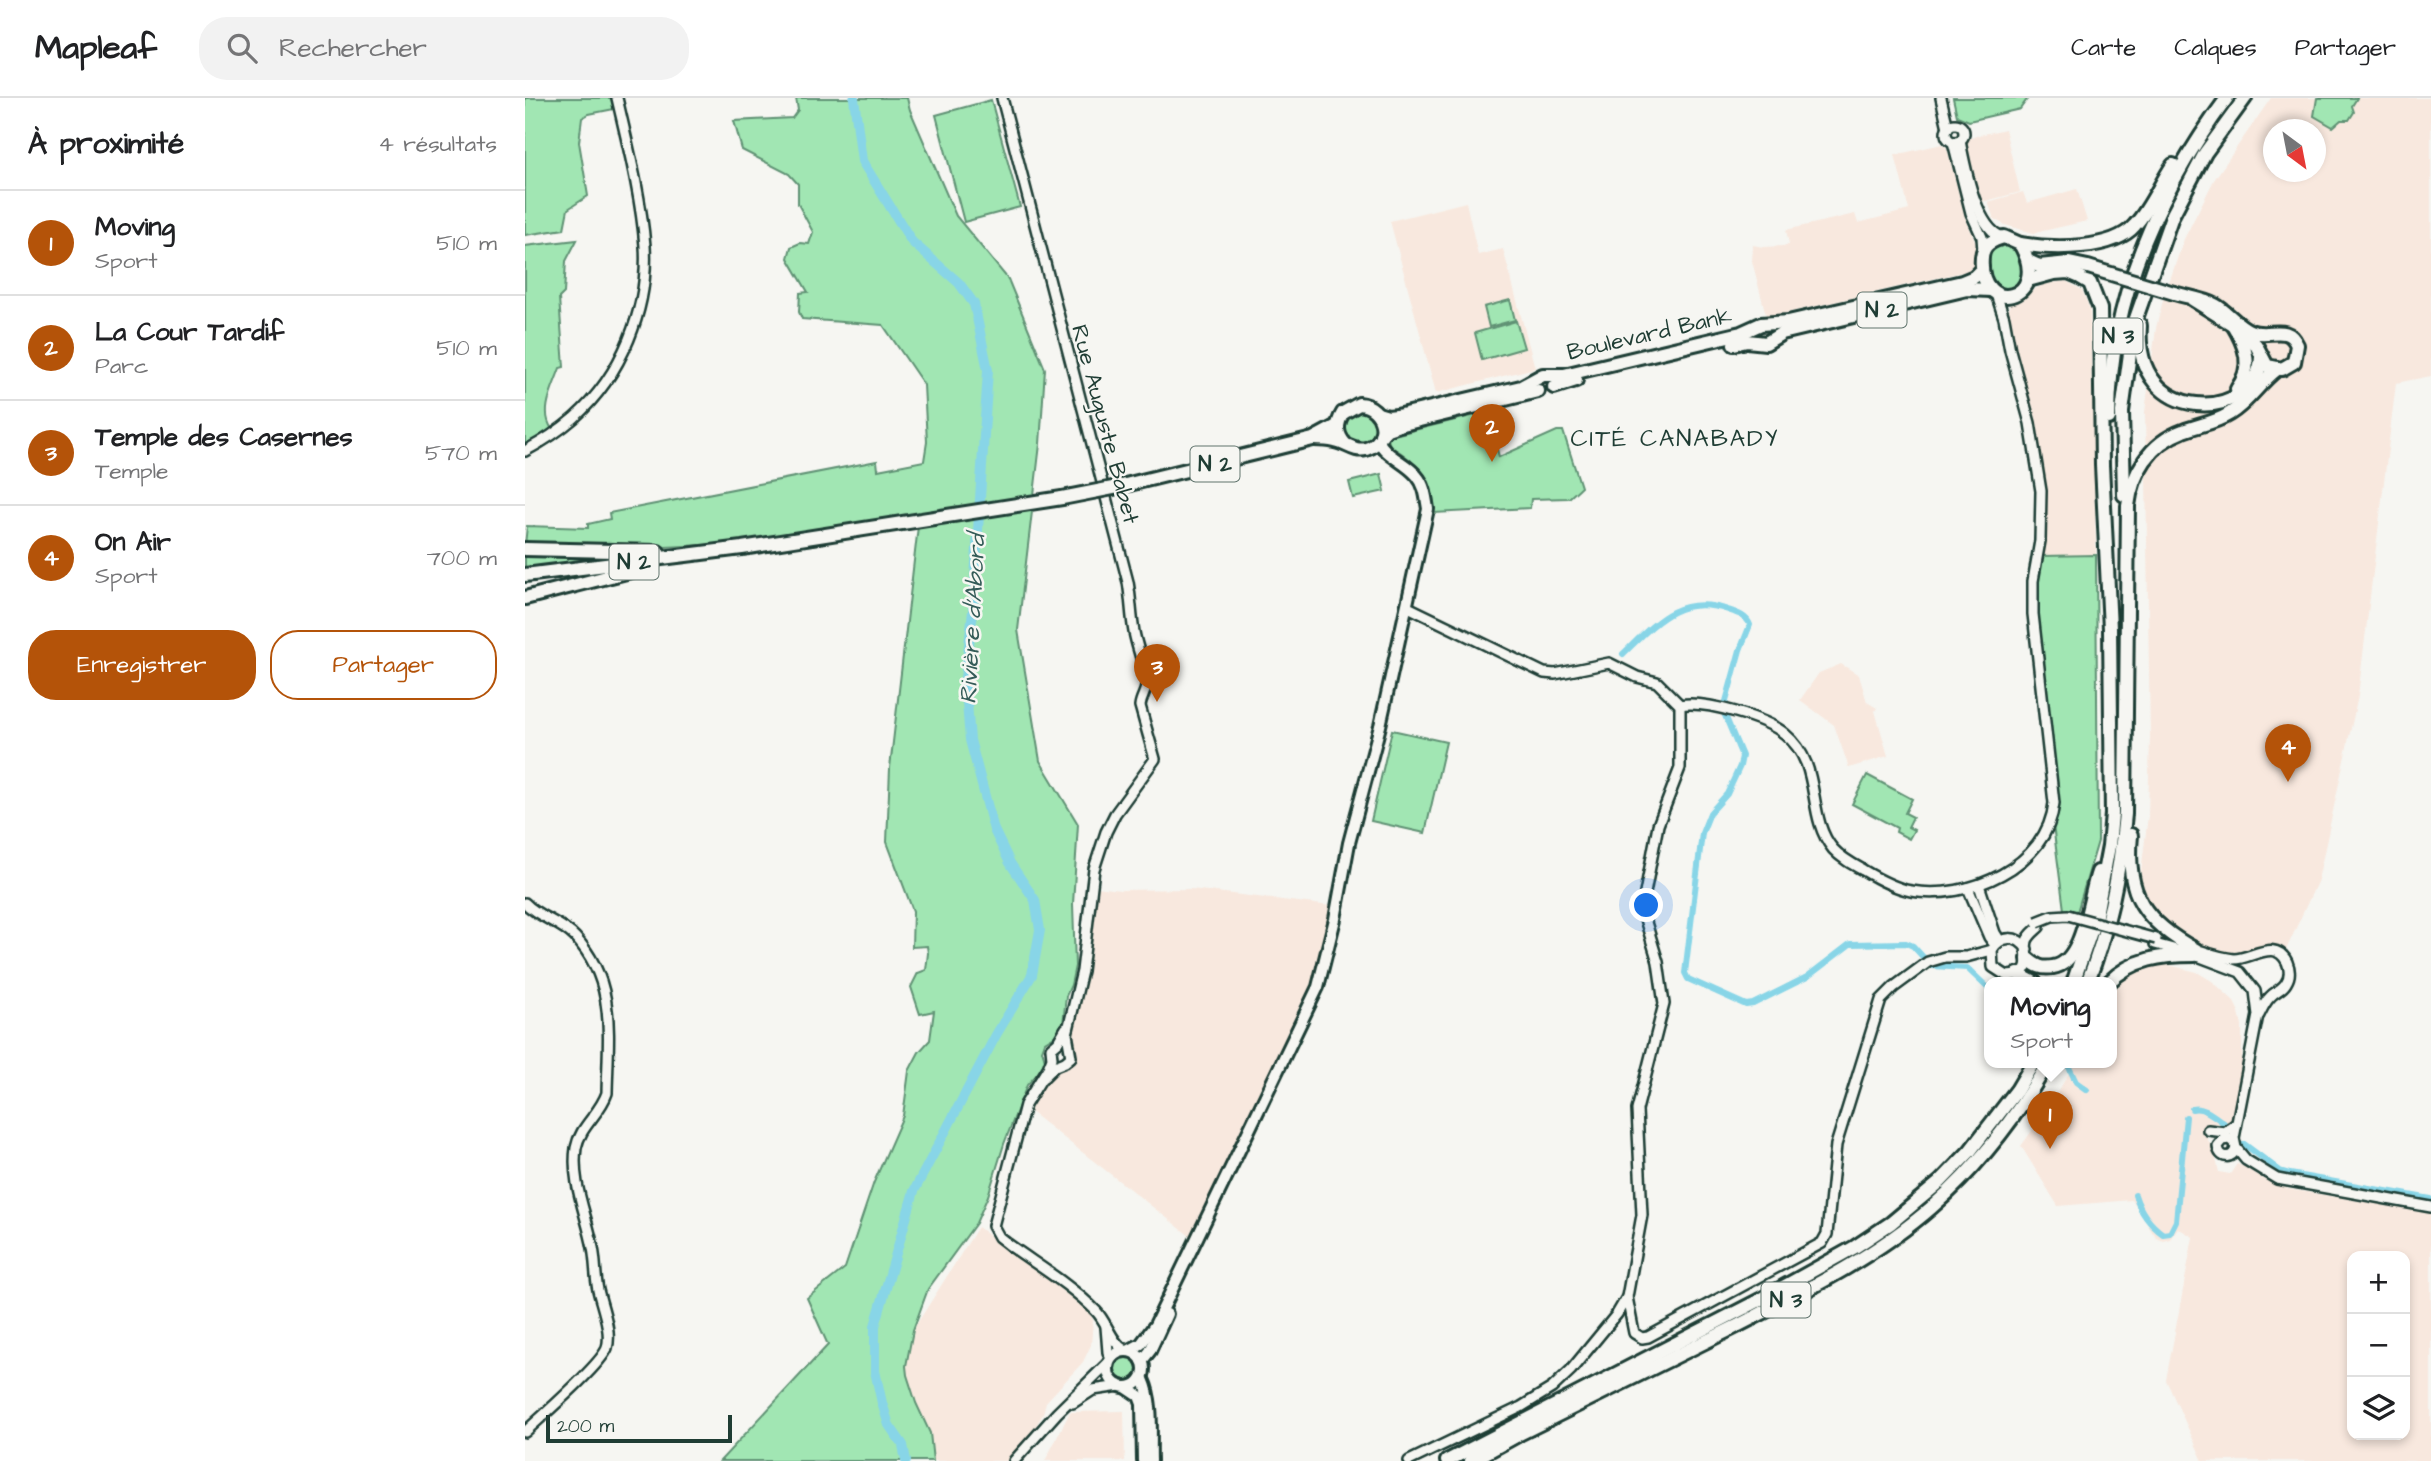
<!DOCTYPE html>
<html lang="fr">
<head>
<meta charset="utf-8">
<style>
  body { margin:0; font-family:"Architects Daughter",sans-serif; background:#f2f2f2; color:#202124 }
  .controls { position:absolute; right:21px; bottom:21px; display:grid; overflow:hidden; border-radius:14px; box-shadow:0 4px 10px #0003 }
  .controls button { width:63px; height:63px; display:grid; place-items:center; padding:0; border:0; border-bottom:2px solid #e0e0e0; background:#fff; color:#202124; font:35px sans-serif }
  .compass { position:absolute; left:1738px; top:21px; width:63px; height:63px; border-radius:50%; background:#fff; box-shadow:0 4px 10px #0003; rotate:148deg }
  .scale { position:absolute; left:21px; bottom:18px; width:186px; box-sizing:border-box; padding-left:7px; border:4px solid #1f3d34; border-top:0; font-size:19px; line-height:24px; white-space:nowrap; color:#1f3d34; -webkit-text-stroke:5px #f6f6f2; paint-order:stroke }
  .you { position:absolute; left:1122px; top:808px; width:24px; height:24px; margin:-18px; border:5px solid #fff; border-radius:50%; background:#1a73e8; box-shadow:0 0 0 10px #1a73e833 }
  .badge { display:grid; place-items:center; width:46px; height:46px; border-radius:50%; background:#b45309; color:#fff; font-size:23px; font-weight:700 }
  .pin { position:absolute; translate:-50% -58px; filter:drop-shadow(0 2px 4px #0008) }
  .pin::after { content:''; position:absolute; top:37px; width:24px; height:21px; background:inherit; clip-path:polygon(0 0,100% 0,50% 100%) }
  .popup { position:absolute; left:1459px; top:879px; width:133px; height:91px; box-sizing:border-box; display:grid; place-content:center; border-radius:14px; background:#fff; filter:drop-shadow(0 2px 5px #0005); font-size:23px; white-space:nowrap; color:#757577 }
  .popup b { font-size:26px; color:#202124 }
  .popup::after { content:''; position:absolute; left:50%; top:100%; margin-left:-14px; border:14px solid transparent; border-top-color:#fff }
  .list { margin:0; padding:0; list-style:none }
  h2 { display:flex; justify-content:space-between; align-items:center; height:91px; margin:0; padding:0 28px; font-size:30px }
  h2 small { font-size:23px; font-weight:400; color:#757577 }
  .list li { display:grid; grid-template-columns:46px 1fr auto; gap:21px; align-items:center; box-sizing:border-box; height:105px; padding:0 28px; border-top:2px solid #e0e0e0 }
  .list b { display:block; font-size:26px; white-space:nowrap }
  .list p { margin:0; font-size:23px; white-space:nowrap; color:#757577 }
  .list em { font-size:23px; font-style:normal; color:#757577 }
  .actions { display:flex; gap:14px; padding:21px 28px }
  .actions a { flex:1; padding:16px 0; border:2px solid #b45309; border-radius:28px; text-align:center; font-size:24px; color:#b45309 }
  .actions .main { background:#b45309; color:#fff }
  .icon { flex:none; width:38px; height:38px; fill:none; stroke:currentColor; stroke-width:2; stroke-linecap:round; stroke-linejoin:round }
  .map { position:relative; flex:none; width:1906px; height:1363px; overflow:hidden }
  header { display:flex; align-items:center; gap:42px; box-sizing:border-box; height:98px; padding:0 35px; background:#fff; border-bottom:2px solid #e0e0e0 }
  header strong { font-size:33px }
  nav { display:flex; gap:38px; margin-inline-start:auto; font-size:24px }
  .search { width:490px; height:63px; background:#f2f2f2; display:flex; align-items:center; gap:18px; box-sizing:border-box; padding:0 24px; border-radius:28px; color:#757577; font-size:26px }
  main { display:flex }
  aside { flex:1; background:#fff }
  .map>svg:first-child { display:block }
  .built { fill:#f8e8de; fill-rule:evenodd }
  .green { fill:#a1e6b3; stroke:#609274; stroke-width:2 }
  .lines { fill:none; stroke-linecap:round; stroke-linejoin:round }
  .canal { stroke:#88d5e7; stroke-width:6 }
  .river { stroke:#88d5e7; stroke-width:10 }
  .tertiary-casing { stroke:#1f3d34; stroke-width:14 }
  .secondary-casing { stroke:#1f3d34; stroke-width:16 }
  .primary-casing { stroke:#1f3d34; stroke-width:18 }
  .trunk-casing { stroke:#1f3d34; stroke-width:18 }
  .tertiary { stroke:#f6f6f2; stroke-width:9 }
  .secondary { stroke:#f6f6f2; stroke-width:10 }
  .primary { stroke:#f6f6f2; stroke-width:12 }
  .trunk { stroke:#f6f6f2; stroke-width:12 }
  .tertiary-bridge-casing { stroke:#1f3d34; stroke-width:14; stroke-linecap:butt }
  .primary-bridge-casing { stroke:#1f3d34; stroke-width:18; stroke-linecap:butt }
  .tertiary-bridge { stroke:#f6f6f2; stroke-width:9 }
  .primary-bridge { stroke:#f6f6f2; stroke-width:12 }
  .labels { text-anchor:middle; stroke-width:5; stroke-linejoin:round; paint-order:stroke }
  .shield { fill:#f6f6f2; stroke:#60746d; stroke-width:2 }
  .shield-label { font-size:21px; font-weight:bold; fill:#1f3d34 }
  .street-label { font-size:23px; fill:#1f3d34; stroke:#f6f6f2 }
  .neighbourhood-label { font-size:24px; letter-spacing:2px; fill:#1f3d34; stroke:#f6f6f2 }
  .water-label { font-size:24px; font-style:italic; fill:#345b58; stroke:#f6f6f2 }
</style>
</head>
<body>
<header>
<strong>Mapleaf</strong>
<div class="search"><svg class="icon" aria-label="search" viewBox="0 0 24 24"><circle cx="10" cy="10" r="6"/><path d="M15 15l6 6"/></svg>Rechercher</div>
<nav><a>Carte</a><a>Calques</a><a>Partager</a></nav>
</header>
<main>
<aside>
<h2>À proximité<small>4 résultats</small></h2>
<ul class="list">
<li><span class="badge">1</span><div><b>Moving</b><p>Sport</p></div><em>510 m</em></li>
<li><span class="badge">2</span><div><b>La Cour Tardif</b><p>Parc</p></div><em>510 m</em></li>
<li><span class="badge">3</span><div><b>Temple des Casernes</b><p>Temple</p></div><em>570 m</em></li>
<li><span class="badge">4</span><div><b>On Air</b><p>Sport</p></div><em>700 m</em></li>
</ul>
<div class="actions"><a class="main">Enregistrer</a><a>Partager</a></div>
</aside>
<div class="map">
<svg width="1906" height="1363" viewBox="0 0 1906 1363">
  <rect width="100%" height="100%" fill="#f6f6f2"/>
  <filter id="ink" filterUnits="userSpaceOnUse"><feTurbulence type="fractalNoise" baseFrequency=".0143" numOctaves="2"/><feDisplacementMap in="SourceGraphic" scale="14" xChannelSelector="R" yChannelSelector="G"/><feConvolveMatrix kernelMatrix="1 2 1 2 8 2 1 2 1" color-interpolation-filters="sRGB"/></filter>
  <g filter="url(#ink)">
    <g class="built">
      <path d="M 1746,0 L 1906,0 L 1906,278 L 1871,285 L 1833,598 L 1793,782 L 1761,852 L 1741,849 L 1720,858 L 1673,846 L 1641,826 L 1625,807 L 1615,782 L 1623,718 L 1625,639 L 1620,314 L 1631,230 L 1638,202 L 1659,141 L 1689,82 ZM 1748,32 L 1790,32 L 1790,74 L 1748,74 Z"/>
      <path d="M 1480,31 L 1495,94 L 1457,104 L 1441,46 L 1444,41 L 1451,38 Z"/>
      <path d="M 1417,46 L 1422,50 L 1440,119 L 1451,145 L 1449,166 L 1446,172 L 1244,219 L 1241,217 L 1227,163 L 1228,147 L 1238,149 L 1258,148 L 1264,146 L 1261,132 L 1330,116 L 1333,125 L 1384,112 L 1370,57 Z"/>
      <path d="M 1552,91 L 1562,123 L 1509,135 L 1480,127 L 1469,121 L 1463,104 L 1498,94 L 1502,105 Z"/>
      <path d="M 941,104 L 953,157 L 978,151 L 1010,270 L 911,295 L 865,123 Z"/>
      <path d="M 1541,183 L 1557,192 L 1565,212 L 1571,457 L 1517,458 L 1520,412 L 1515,360 L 1483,216 L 1485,204 L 1520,186 Z"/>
      <path d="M 1316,566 L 1334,577 L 1342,604 L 1352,610 L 1350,613 L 1363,658 L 1324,670 L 1309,627 L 1275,602 L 1294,575 Z"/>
      <path d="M 572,789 L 596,792 L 666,791 L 806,808 L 792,869 L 779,906 L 665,1138 L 503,1012 L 527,975 L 535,971 L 540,972 L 553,958 L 545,940 L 556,901 L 565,856 Z"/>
      <path d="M 1640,866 L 1672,874 L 1687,883 L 1708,902 L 1714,914 L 1717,928 L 1717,979 L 1705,1025 L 1698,1031 L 1686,1026 L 1679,1035 L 1689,1053 L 1694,1074 L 1705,1076 L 1712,1066 L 1718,1068 L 1738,1081 L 1763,1091 L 1906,1115 L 1906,1363 L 1678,1363 L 1641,1282 L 1668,1139 L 1653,1130 L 1645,1141 L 1638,1143 L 1631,1140 L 1607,1102 L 1533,1108 L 1496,1048 L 1522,1012 L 1550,965 L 1586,965 L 1586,890 L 1596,880 L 1622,867 ZM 1827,1158 L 1880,1158 L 1880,1337 L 1827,1337 Z"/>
      <path d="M 453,1129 L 563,1212 L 568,1222 L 566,1247 L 558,1264 L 521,1304 L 518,1316 L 509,1331 L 483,1363 L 408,1363 L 382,1277 L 381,1268 L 388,1232 Z"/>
      <path d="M 599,1313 L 600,1363 L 520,1363 L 545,1314 Z"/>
    </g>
    <g class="green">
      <path d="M 0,0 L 86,0 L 89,11 L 64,16 L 57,20 L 54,44 L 63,98 L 43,111 L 39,131 L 0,137 Z"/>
      <path d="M 271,0 L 382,0 L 385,12 L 431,118 L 483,181 L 520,271 L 515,346 L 493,532 L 515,663 L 553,726 L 548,806 L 550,868 L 546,887 L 541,898 L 538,926 L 531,937 L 520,944 L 517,952 L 520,962 L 518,970 L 502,987 L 479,1046 L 463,1098 L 451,1125 L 403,1191 L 388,1232 L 381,1268 L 382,1277 L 391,1305 L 405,1335 L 408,1363 L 195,1363 L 303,1247 L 282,1200 L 320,1170 L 349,1084 L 378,1018 L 384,973 L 394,954 L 405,942 L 409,913 L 395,916 L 386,889 L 393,875 L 401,872 L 403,855 L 402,848 L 387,849 L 388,813 L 362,744 L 365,670 L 393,428 L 219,445 L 140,449 L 0,447 L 2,428 L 63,430 L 63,426 L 85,421 L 84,415 L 352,363 L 353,372 L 399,363 L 402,344 L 399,287 L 358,227 L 277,221 L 274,214 L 275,195 L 283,194 L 263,160 L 266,149 L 275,145 L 284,146 L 288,134 L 273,106 L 273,86 L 264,76 L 217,52 L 209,23 L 267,20 L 273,12 Z"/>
      <path d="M 1428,0 L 1503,0 L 1495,11 L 1444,23 L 1432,18 Z"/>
      <path d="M 1792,0 L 1832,0 L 1827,8 L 1829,14 L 1824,22 L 1816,22 L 1808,29 L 1789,18 Z"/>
      <path d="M 466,2 L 495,109 L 439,124 L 411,17 Z"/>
      <path d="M 52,142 L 41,163 L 39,195 L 34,200 L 39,269 L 35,270 C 29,288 14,313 27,331 L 0,348 L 0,148 Z"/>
      <path d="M 1480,144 L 1495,152 L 1499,180 L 1485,195 L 1464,185 C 1462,162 1456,153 1480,144 Z"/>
      <path d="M 985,202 L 990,222 L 964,229 L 959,209 Z"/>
      <path d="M 991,223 L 999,250 L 957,262 L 950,235 Z"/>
      <path d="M 838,311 L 851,320 L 853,336 L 842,347 L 822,344 L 817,324 L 819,319 Z"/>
      <path d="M 963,314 L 974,359 L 1032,333 L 1038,333 L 1056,389 L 1044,400 L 1006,401 L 1005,410 L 909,415 C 911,383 890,362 865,348 L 863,341 L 869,337 Z"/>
      <path d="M 856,376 L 860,393 L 828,400 L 824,384 Z"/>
      <path d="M 0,455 L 107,458 L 0,470 Z"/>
      <path d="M 1571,457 L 1573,743 L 1552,814 L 1539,812 L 1528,727 L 1533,705 L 1511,512 L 1512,484 L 1517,458 Z"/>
      <path d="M 867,632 L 921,644 L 900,735 L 846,723 Z"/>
      <path d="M 1342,677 L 1387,701 L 1380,715 L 1388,719 L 1383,729 L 1389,732 L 1384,741 L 1371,734 L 1372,730 L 1327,706 Z"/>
      <circle cx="601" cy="1271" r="13"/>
    </g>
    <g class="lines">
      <g class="canal">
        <path d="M 1098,556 C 1130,525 1154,495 1203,512 C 1212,515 1222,518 1225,527 L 1215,552 L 1200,607"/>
        <path d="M 1199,615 L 1217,658 L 1215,668 L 1202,696 L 1185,715 L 1177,735 L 1160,875 L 1163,881 L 1221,907 L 1228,906 L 1282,879 L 1325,846 L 1381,845 L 1388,848 L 1398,859"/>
        <path d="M 1407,868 L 1442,870 L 1464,891"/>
        <path d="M 1542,965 L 1551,984 L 1562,992"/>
        <path d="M 1667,1011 C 1679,1008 1690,1019 1699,1025"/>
        <path d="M 1719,1046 L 1755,1073 L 1765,1076 L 1906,1101"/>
        <path d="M 1610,1097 C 1615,1113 1624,1126 1638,1136 L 1645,1135 L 1651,1123 L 1661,1019"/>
      </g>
      <path class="river" d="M 329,0 L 337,63 L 387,144 L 434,185 L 449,206 L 463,272 L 448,513 L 440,580 L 445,642 L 469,732 L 485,765 L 510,802 L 515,832 L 507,877 L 471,937 L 389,1093 L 350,1228 L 350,1273 L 357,1305 L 364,1327 L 378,1347 L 381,1363"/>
      <defs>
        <g id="tertiary">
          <path d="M 477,0 L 603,484 C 606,501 606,517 609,534 C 612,550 619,566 621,582 C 623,593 616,598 615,608 L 630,661 L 590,716 L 581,734 L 569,771 L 557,873 L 542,936 L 546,959 L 540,964 L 530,968 L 519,979"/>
          <path d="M 1416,0 L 1423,30"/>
          <circle cx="1430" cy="35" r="9"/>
          <path d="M 1435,43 C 1440,67 1451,132 1478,139"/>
          <path d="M 1428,44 L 1446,115 L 1457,139 L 1458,153"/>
          <path d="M 0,353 C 17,344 34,333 49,320 C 96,278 124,211 120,148 C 116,98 103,48 92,0"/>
          <path d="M 883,509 L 1019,575 L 1030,576 L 1084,565 L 1112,579 L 1132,584 L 1155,607 L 1155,670 L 1133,727 L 1117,811 L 1133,864 L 1139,906 L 1112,1012 L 1117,1117 L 1102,1199 L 1092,1216 L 1046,1272 L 1027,1290 L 996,1309 L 884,1363"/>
          <path d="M 1155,607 C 1179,602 1241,620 1260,636 C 1299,668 1280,717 1308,751 C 1316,760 1327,766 1338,772 C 1353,781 1369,790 1386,793 C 1443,803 1523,768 1529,705 L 1508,516 L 1508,483 L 1515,443 L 1516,393 L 1505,325 L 1485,252 L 1479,220 L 1471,196"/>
          <path d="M 1454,787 L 1470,835 L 1475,843"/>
          <path d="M 1443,790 L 1464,839 L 1470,847"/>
          <path d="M 0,805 C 14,820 36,824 50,839 C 92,884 83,938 82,995 C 75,1016 55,1028 51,1050 C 46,1085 62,1117 68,1150 C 71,1164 70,1178 73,1192 C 77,1209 87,1233 82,1250 C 76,1267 16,1319 0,1334"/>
          <path d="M 1630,846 L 1670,857 L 1715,874 L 1730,893 L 1733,917 L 1709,1040 L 1711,1050 L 1721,1062 L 1752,1081 L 1906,1109"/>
          <path d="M 1667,850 C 1680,854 1695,860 1709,861 C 1727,861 1750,840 1762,864 C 1765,871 1765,879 1761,885 C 1757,892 1750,893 1745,899 C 1740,904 1737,911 1734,917"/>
          <path d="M 1502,851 C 1492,837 1476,837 1467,852 L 1468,869 L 1482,878 C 1512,876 1498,858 1502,843 C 1504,837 1510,833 1514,829"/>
          <path d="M 541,930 L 533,944 L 526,950 L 527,960 L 523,970 L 500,1007 L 468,1128 L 474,1139 L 483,1146 C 512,1167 546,1187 571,1213 C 582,1224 587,1246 600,1252"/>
          <path d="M 1683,1032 L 1700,1034 L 1711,1026"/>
          <path d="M 1709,1044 L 1705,1041 L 1698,1042 L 1693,1048 C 1694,1061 1708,1062 1711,1050"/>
          <path d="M 1102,1199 L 1109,1235 L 1117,1240 L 1123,1239 L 1297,1145 L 1302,1136 L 1311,1047 L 1356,902 L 1369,889 L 1403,864 L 1420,859 L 1441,859 L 1467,852"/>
          <path d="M 581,1229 L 583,1254 L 586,1261"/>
          <path d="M 548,1305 L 568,1292 L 595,1288"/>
          <path d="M 489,1363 L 532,1315 L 584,1264"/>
        </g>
        <g id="secondary">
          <circle cx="601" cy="1271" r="18"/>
          <path d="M 603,1253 L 616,1246 L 630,1227 L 793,889 L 810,821 L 824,745 L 855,628 L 903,411 C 901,399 900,387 892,378 C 881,364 861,359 853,342"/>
          <path d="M 617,1263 L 625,1253 L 642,1216"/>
          <path d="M 618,1281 C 629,1305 625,1336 626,1363"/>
          <path d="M 602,1290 L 614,1298 L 617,1306 L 618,1363"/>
        </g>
        <g id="primary">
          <path d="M 1479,139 L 1495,146 C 1529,203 1452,221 1457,159 C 1458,146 1468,142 1479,139 Z"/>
          <path d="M 1503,163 L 1514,168 L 1544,165 L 1563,169"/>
          <path d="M 1649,195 C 1662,199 1678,201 1690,207 C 1703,214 1712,228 1725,233 C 1743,241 1762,224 1772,247 L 1769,264 L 1757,271 L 1742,268 L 1731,247 L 1718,233 L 1667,201"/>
          <path d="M 1209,246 L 1222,243 L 1241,245 L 1257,235 L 1442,191 L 1466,192"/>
          <path d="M 1029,289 L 1051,282"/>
          <path d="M 853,316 L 863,319 L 872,318 L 996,289 L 1018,277 L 1039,277 L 1216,235 L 1236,226 L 1263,224 L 1437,184 L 1449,179 L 1457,171"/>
          <path d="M 856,337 L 862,331 L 874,327 L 1013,293"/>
          <path d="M 789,341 C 796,341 803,341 810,343 C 822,345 829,354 841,351 C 868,342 859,308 834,306 L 818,315 C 811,326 811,336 820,346"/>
          <path d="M 588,390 L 788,341 L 812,328"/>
          <path d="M 0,451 L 133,454"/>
          <path d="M 0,477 L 217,450 L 537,400"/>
          <path d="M 0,500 L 121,469"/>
        </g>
        <g id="trunk">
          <path d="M 1495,146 C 1527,151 1588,153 1610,127 C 1626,110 1635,86 1648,67"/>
          <path d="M 1503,182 L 1529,175 L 1543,174 L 1555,179 L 1565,185 L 1575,211 L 1577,367 L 1585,531 L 1587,716 L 1584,748 L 1570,822 L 1548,885"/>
          <path d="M 1707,225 C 1721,248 1729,268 1712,291"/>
          <path d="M 1615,227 C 1607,330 1733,324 1736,259"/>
          <path d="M 1584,320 C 1584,202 1633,93 1702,0"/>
          <path d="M 1599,397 L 1597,314 L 1609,226 L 1647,118 L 1680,55 L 1720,0"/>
          <path d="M 1606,737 C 1600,797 1620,824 1671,852"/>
          <path d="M 1503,861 C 1511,868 1517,871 1528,869 C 1559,865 1564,799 1573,774"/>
          <path d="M 1493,876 L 1510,885"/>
          <path d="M 1562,885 C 1584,831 1595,774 1600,716 L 1603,408 C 1607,375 1625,345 1658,333 C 1673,327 1690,325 1704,316 C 1723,305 1734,285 1751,272"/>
          <path d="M 1583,885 C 1608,860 1637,857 1670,857"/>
          <path d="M 984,1341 C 1059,1304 1134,1267 1208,1230 C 1276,1195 1349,1160 1407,1109 C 1454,1068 1492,1018 1523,965"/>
          <path d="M 922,1363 L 1235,1202 L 1330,1149 L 1366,1125 L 1415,1084 L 1445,1053 L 1492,992 L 1508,965"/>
          <path d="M 946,1363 L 991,1338"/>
        </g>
      </defs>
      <use href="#tertiary" class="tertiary-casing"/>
      <use href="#secondary" class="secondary-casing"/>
      <use href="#primary" class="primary-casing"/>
      <use href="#trunk" class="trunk-casing"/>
      <use href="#tertiary" class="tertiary"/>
      <use href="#secondary" class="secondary"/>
      <use href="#primary" class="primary"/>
      <use href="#trunk" class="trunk"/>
      <defs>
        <path id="tertiary-bridge" d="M 1512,824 L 1527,818 L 1543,817 L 1631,841"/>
        <g id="primary-bridge">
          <path d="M 1563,169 L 1649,195"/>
          <path d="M 537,400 L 588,390"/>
        </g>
      </defs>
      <use href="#tertiary-bridge" class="tertiary-bridge-casing"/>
      <use href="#primary-bridge" class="primary-bridge-casing"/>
      <use href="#tertiary-bridge" class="tertiary-bridge"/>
      <use href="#primary-bridge" class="primary-bridge"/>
    </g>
  </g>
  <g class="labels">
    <g class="shield">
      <rect x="1332.5" y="194.5" width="49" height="35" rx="5"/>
      <rect x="1568.5" y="220.5" width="49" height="35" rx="5"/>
      <rect x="665.5" y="348.5" width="49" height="35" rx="5"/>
      <rect x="84.5" y="446.5" width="49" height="35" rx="5"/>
      <rect x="1236.5" y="1184.5" width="49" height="35" rx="5"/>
    </g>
    <g class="shield-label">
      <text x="1357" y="219">N 2</text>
      <text x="1593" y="245">N 3</text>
      <text x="690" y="373">N 2</text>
      <text x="109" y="471">N 2</text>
      <text x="1261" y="1209">N 3</text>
    </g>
    <g class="street-label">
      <text transform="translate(1124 235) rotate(-13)" y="8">Boulevard Bank</text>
      <text transform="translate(581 326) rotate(75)" y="8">Rue Auguste Babet</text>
    </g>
    <g class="neighbourhood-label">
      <text x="1150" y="348">CITÉ CANABADY</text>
    </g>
    <g class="water-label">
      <text transform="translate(447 521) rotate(-87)" y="8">Rivière d'Abord</text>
    </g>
  </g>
</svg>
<div class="controls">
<button>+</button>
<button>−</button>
<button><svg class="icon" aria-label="layers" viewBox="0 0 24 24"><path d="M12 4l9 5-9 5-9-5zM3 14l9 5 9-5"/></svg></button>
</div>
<svg class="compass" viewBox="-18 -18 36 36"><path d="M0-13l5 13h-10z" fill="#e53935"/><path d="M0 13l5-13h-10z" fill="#757577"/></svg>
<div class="scale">200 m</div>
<div class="you"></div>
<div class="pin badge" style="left:1525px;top:1051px">1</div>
<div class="popup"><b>Moving</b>Sport</div>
<div class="pin badge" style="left:967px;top:364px">2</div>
<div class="pin badge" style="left:632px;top:604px">3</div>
<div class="pin badge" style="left:1763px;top:684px">4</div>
</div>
</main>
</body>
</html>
